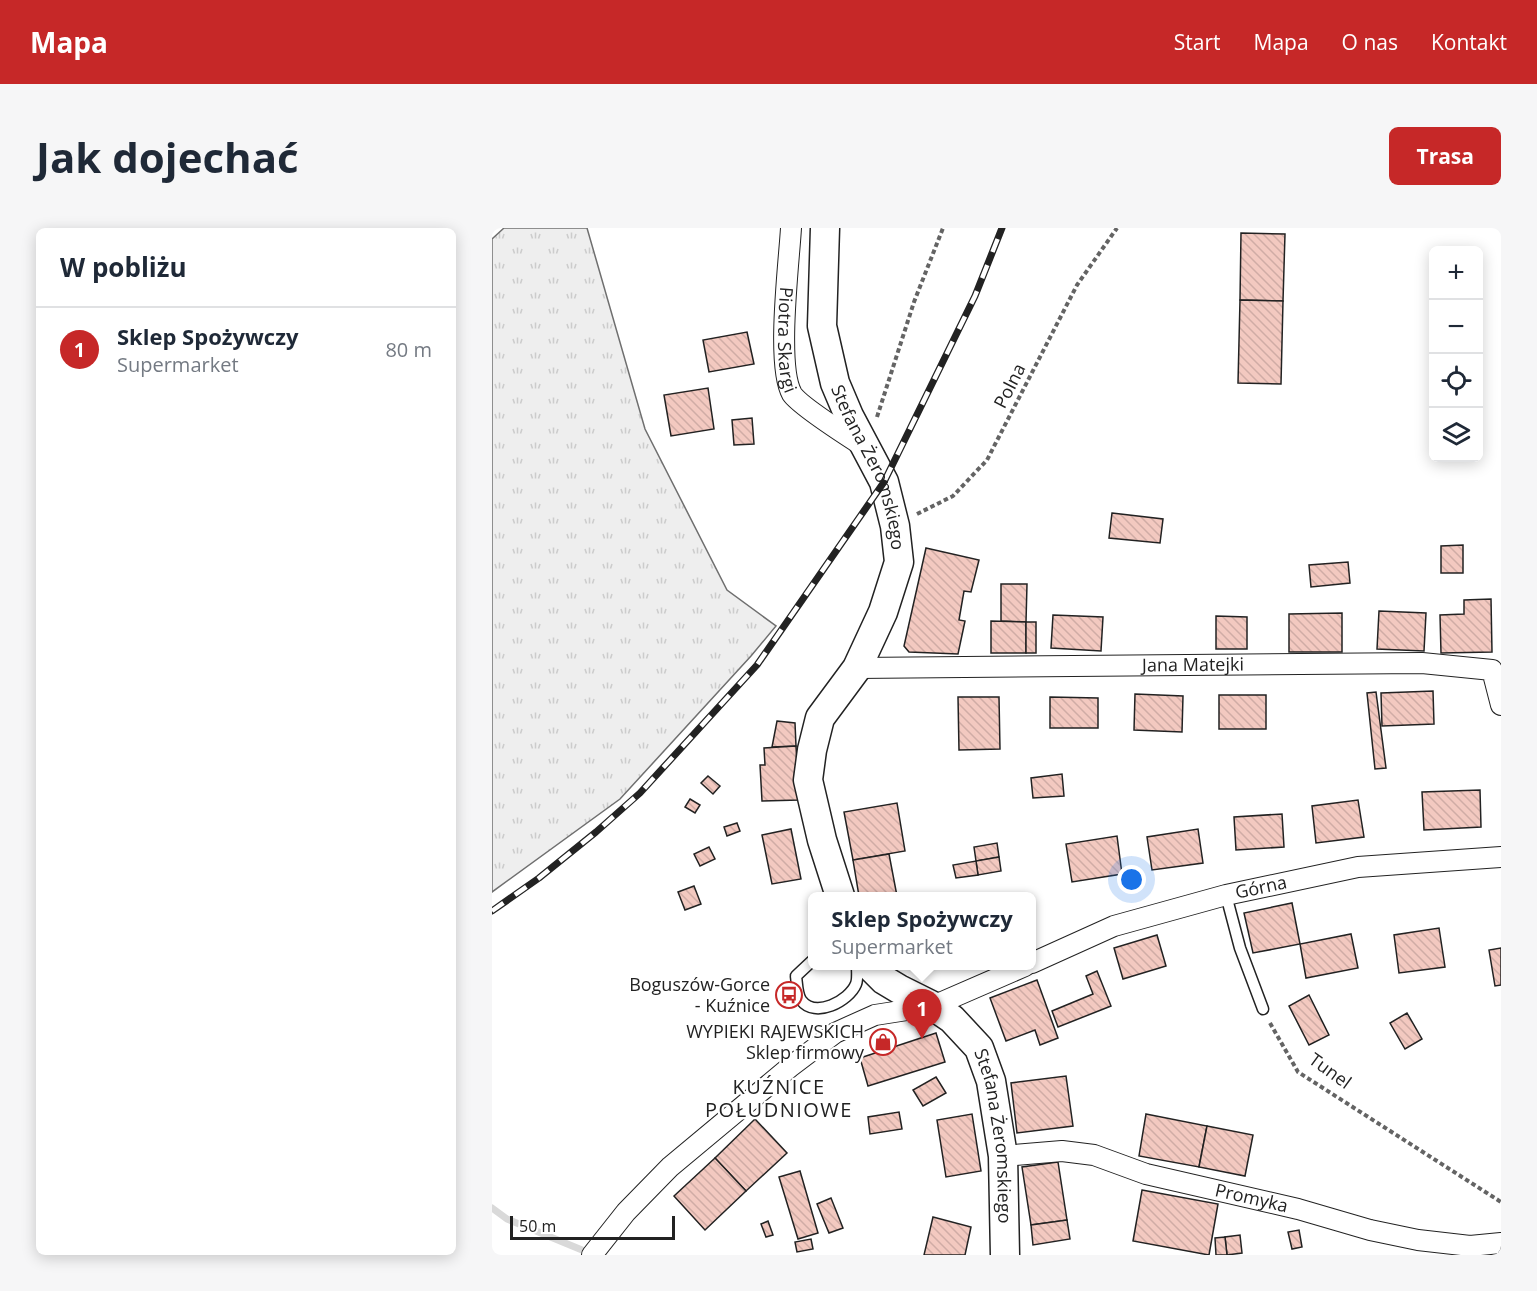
<!DOCTYPE html>
<html lang="pl">
<head>
<meta charset="utf-8">
<style>
  body { margin:0; font-family:"Open Sans",sans-serif; background:#f6f6f7; color:#1f2937 }
  .controls { position:absolute; right:18px; top:18px; display:grid; overflow:hidden; border-radius:9px; box-shadow:0 3px 15px #0003 }
  .controls button { width:54px; height:54px; display:grid; place-items:center; padding:0; border:0; border-bottom:2px solid #e0e1e3; background:#fff; color:#1f2937; font:30px sans-serif }
  .scale { position:absolute; left:18px; bottom:15px; width:165px; box-sizing:border-box; padding-left:6px; border:3px solid #222; border-top:0; font-size:16px; line-height:21px; white-space:nowrap; color:#222; -webkit-text-stroke:4px #fff; paint-order:stroke }
  .you { position:absolute; left:640px; top:652px; width:21px; height:21px; margin:-15px; border:4px solid #fff; border-radius:50%; background:#1a73e8; box-shadow:0 0 0 9px #1a73e833 }
  .badge { display:grid; place-items:center; width:39px; height:39px; border-radius:50%; background:#c62828; color:#fff; font-size:20px; font-weight:700 }
  .pin { position:absolute; translate:-50% -50px; filter:drop-shadow(0 2px 3px #0008) }
  .pin::after { content:''; position:absolute; top:32px; width:21px; height:18px; background:inherit; clip-path:polygon(0 0,100% 0,50% 100%) }
  .popup { position:absolute; left:316px; top:664px; width:228px; height:78px; box-sizing:border-box; display:grid; place-content:center; border-radius:9px; background:#fff; filter:drop-shadow(0 2px 4px #0005); font-size:20px; white-space:nowrap; color:#747a83 }
  .popup b { font-size:22px; color:#1f2937 }
  .popup::after { content:''; position:absolute; left:50%; top:100%; margin-left:-12px; border:12px solid transparent; border-top-color:#fff }
  .list { margin:0; padding:0; list-style:none }
  h2 { display:flex; justify-content:space-between; align-items:center; height:78px; margin:0; padding:0 24px; font-size:26px }
  h2 small { font-size:20px; font-weight:400; color:#747a83 }
  .list li { display:grid; grid-template-columns:39px 1fr auto; gap:18px; align-items:center; box-sizing:border-box; height:84px; padding:0 24px; border-top:2px solid #e0e1e3 }
  .list b { display:block; font-size:22px; white-space:nowrap }
  .list p { margin:0; font-size:20px; white-space:nowrap; color:#747a83 }
  .list em { font-size:20px; font-style:normal; color:#747a83 }
  .icon { flex:none; width:33px; height:33px; fill:none; stroke:currentColor; stroke-width:2; stroke-linecap:round; stroke-linejoin:round }
  .map { position:relative; flex:none; width:1009px; height:1027px; overflow:hidden; border-radius:9px }
  header { display:flex; align-items:center; gap:36px; box-sizing:border-box; height:84px; padding:0 30px; background:#c62828; color:#fff }
  header strong { font-size:28px }
  nav { display:flex; gap:33px; margin-inline-start:auto; font-size:21px }
  .intro { display:flex; align-items:center; justify-content:space-between; box-sizing:border-box; height:144px; padding:0 36px }
  h1 { margin:0; font-size:42px }
  .button { padding:15px 27px; border-radius:9px; background:#c62828; color:#fff; font-size:21px; font-weight:700 }
  main { display:flex; gap:36px; padding:0 36px }
  aside { flex:1; background:#fff; border-radius:9px; box-shadow:0 3px 15px #0003 }
  .map>svg:first-child { display:block }
  .grass { fill:url(#grass-tufts); stroke:#6f6f6f; stroke-width:1.5 }
  .lines { fill:none; stroke-linecap:round; stroke-linejoin:round }
  .stream { stroke:#d9d9d9; stroke-width:7 }
  .building { fill:url(#building-back-hatch); stroke:#222; stroke-width:1.5 }
  .lane-casing { stroke:#222; stroke-width:13 }
  .street-casing { stroke:#222; stroke-width:22 }
  .secondary-casing { stroke:#222; stroke-width:31 }
  .path { stroke:#646464; stroke-width:4; stroke-dasharray:4.5 3; stroke-linecap:butt }
  .lane { stroke:#fff; stroke-width:10 }
  .street { stroke:#fff; stroke-width:20 }
  .secondary { stroke:#fff; stroke-width:28 }
  .rail-casing { stroke:#222; stroke-width:7 }
  .rail { stroke:#fff; stroke-width:4.5; stroke-dasharray:14; stroke-linecap:butt }
  .labels { text-anchor:middle; stroke-width:4.5; stroke-linejoin:round; paint-order:stroke }
  .street-label { font-size:18px; fill:#222; stroke:#fff }
  .poi-label { font-size:18px; fill:#222; stroke:#fff; text-anchor:end }
  .neighbourhood-label { font-size:20px; letter-spacing:1.5px; fill:#222; stroke:#fff }
</style>
</head>
<body>
<header>
<strong>Mapa</strong>
<nav><a>Start</a><a>Mapa</a><a>O nas</a><a>Kontakt</a></nav>
</header>
<div class="intro"><h1>Jak dojechać</h1><a class="button">Trasa</a></div>
<main>
<aside>
<h2>W pobliżu<small></small></h2>
<ul class="list">
<li><span class="badge">1</span><div><b>Sklep Spożywczy</b><p>Supermarket</p></div><em>80 m</em></li>
</ul>
</aside>
<div class="map">
<svg width="1009" height="1027" viewBox="0 0 1009 1027">
  <defs>
    <pattern id="grass-tufts" width="24" height="20" patternUnits="userSpaceOnUse" patternTransform="scale(1.5)"><rect width="24" height="20" fill="#eee"/><path d="M3 7l-1-3M5 7V3M7 7l1-3M15 17l-1-3M17 17v-4M19 17l1-3" fill="none" stroke="#ccc"/></pattern>
    <pattern id="building-back-hatch" width="6" height="6" patternUnits="userSpaceOnUse" patternTransform="scale(1.5)"><rect width="6" height="6" fill="#f3c9c0"/><path d="M-1 5l2 2M0 0l6 6M5-1l2 2" fill="none" stroke="#d0aca5"/></pattern>
  </defs>
  <rect width="100%" height="100%" fill="#fff"/>
  <path class="grass" d="M 12,0 L 95,0 L 153,201 L 235,362 L 284,398 L 259,428 L 128,571 L 0,664 L 0,11 Z"/>
  <g class="lines">
    <path class="stream" d="M 0,980 L 15,991 L 90,1022"/>
  </g>
  <g class="building">
    <path d="M 749,5 L 793,6 L 791,73 L 748,72 Z"/>
    <path d="M 748,72 L 791,73 L 789,156 L 746,155 Z"/>
    <path d="M 255,104 L 262,136 L 217,144 L 211,112 Z"/>
    <path d="M 216,160 L 222,201 L 179,208 L 172,167 Z"/>
    <path d="M 260,190 L 262,216 L 242,217 L 240,192 Z"/>
    <path d="M 620,285 L 671,291 L 668,315 L 617,310 Z"/>
    <path d="M 971,317 L 971,345 L 949,345 L 949,318 Z"/>
    <path d="M 434,320 L 487,332 L 479,364 L 472,363 L 467,392 L 473,393 L 466,426 L 417,424 L 412,418 Z"/>
    <path d="M 856,334 L 858,355 L 819,359 L 817,337 Z"/>
    <path d="M 509,356 L 535,356 L 534,394 L 509,393 Z"/>
    <path d="M 999,371 L 1000,424 L 949,425 L 948,387 L 972,386 L 972,372 Z"/>
    <path d="M 887,383 L 934,385 L 932,423 L 885,421 Z"/>
    <path d="M 850,385 L 850,424 L 797,424 L 797,386 Z"/>
    <path d="M 561,387 L 611,389 L 609,423 L 559,420 Z"/>
    <path d="M 724,388 L 755,389 L 755,421 L 724,421 Z"/>
    <path d="M 499,393 L 534,394 L 534,425 L 499,425 Z"/>
    <rect x="534" y="394" width="10" height="31"/>
    <path d="M 941,463 L 942,496 L 890,498 L 889,465 Z"/>
    <path d="M 884,464 L 894,540 L 883,541 L 875,465 Z"/>
    <path d="M 643,466 L 691,468 L 690,504 L 642,502 Z"/>
    <rect x="727" y="467" width="47" height="34"/>
    <path d="M 466,469 L 507,469 L 508,521 L 467,522 Z"/>
    <path d="M 558,469 L 606,470 L 606,500 L 558,500 Z"/>
    <path d="M 285,493 L 303,495 L 304,518 L 280,519 Z"/>
    <path d="M 304,518 L 307,572 L 270,573 L 268,537 L 273,537 L 272,520 Z"/>
    <path d="M 570,546 L 572,568 L 541,570 L 539,550 Z"/>
    <path d="M 216,548 L 228,558 L 221,566 L 209,555 Z"/>
    <path d="M 988,562 L 989,599 L 932,602 L 930,564 Z"/>
    <path d="M 198,571 L 208,577 L 203,585 L 193,579 Z"/>
    <path d="M 866,572 L 872,609 L 824,615 L 820,578 Z"/>
    <path d="M 405,575 L 413,623 L 361,632 L 352,584 Z"/>
    <path d="M 790,586 L 792,619 L 744,622 L 742,589 Z"/>
    <path d="M 245,595 L 248,603 L 235,608 L 232,599 Z"/>
    <path d="M 299,601 L 309,651 L 280,656 L 270,607 Z"/>
    <path d="M 706,601 L 711,635 L 660,642 L 655,609 Z"/>
    <path d="M 625,608 L 630,646 L 580,654 L 574,616 Z"/>
    <path d="M 505,615 L 507,629 L 484,633 L 482,619 Z"/>
    <path d="M 217,619 L 223,631 L 208,638 L 202,626 Z"/>
    <path d="M 397,626 L 405,668 L 367,668 L 361,632 Z"/>
    <path d="M 507,629 L 509,643 L 486,647 L 484,633 Z"/>
    <path d="M 484,633 L 486,647 L 464,650 L 461,637 Z"/>
    <path d="M 202,658 L 209,676 L 193,682 L 186,664 Z"/>
    <path d="M 800,675 L 808,716 L 761,725 L 752,685 Z"/>
    <path d="M 947,700 L 953,739 L 907,745 L 902,707 Z"/>
    <path d="M 859,706 L 866,740 L 814,750 L 808,716 Z"/>
    <path d="M 665,707 L 674,738 L 631,751 L 622,720 Z"/>
    <path d="M 1009,720 L 1009,757 L 1003,758 L 997,722 Z"/>
    <path d="M 605,743 L 619,778 L 566,799 L 560,783 L 601,766 L 594,748 Z"/>
    <path d="M 545,752 L 566,810 L 548,817 L 543,802 L 514,813 L 498,770 Z"/>
    <path d="M 817,767 L 837,807 L 817,817 L 797,778 Z"/>
    <path d="M 915,785 L 930,811 L 913,821 L 898,795 Z"/>
    <path d="M 444,805 L 453,834 L 376,858 L 368,830 Z"/>
    <path d="M 574,848 L 581,898 L 525,905 L 519,855 Z"/>
    <path d="M 444,849 L 454,865 L 431,878 L 421,862 Z"/>
    <path d="M 407,884 L 410,901 L 378,906 L 376,889 Z"/>
    <path d="M 480,886 L 489,943 L 454,949 L 445,892 Z"/>
    <path d="M 654,886 L 715,898 L 707,939 L 647,928 Z"/>
    <path d="M 263,891 L 295,925 L 254,963 L 223,930 Z"/>
    <path d="M 715,898 L 761,907 L 753,948 L 707,939 Z"/>
    <path d="M 223,930 L 254,963 L 213,1002 L 182,968 Z"/>
    <path d="M 566,934 L 575,992 L 539,997 L 530,939 Z"/>
    <path d="M 308,943 L 326,1005 L 306,1011 L 287,949 Z"/>
    <path d="M 650,962 L 726,976 L 717,1027 L 641,1013 Z"/>
    <path d="M 339,970 L 351,1000 L 337,1005 L 325,976 Z"/>
    <path d="M 441,989 L 479,999 L 473,1027 L 432,1027 Z"/>
    <path d="M 575,992 L 578,1011 L 541,1017 L 539,997 Z"/>
    <path d="M 276,993 L 281,1007 L 274,1009 L 269,996 Z"/>
    <path d="M 807,1002 L 810,1019 L 800,1021 L 796,1004 Z"/>
    <path d="M 748,1007 L 750,1025 L 735,1027 L 733,1009 Z"/>
    <path d="M 733,1009 L 735,1027 L 724,1027 L 723,1010 Z"/>
    <path d="M 319,1011 L 321,1021 L 305,1024 L 303,1014 Z"/>
  </g>
  <g class="lines">
    <defs>
      <g id="lane">
        <path d="M 734,667 L 748,720 L 771,781"/>
        <path d="M 320,733 L 304,748 C 305,755 305,766 309,772 C 323,791 357,773 364,756 C 366,751 365,743 365,738"/>
      </g>
      <g id="street">
        <path id="s1" d="M 299,0 C 297,35 284,138 300,166 C 308,178 357,209 371,218"/>
        <path id="s2" d="M 365,440 L 930,435 L 1000,442 L 1009,477"/>
        <path id="s3" d="M 540,735 L 622,698 L 734,667 L 866,639 L 1009,629"/>
        <path id="s4" d="M 511,928 L 570,923 L 602,927 L 654,946 L 806,981 L 878,1002 L 926,1012 L 978,1018 L 1009,1015"/>
        <path d="M 100,1027 L 134,984 L 178,939 L 298,839 L 343,805 L 383,787 L 441,778 L 533,738"/>
      </g>
      <g id="secondary">
        <path id="s5" d="M 333,0 L 330,98 L 343,155 L 357,188 L 392,254 L 403,298 L 407,334 L 391,384 L 365,440 L 328,490 L 320,522 L 316,552 L 330,612 L 348,668"/>
        <path id="s6" d="M 378,738 L 392,752 L 407,761 L 441,778 L 460,791 L 487,820 L 499,853 L 511,928 L 513,1027"/>
      </g>
    </defs>
    <use href="#lane" class="lane-casing"/>
    <use href="#street" class="street-casing"/>
    <use href="#secondary" class="secondary-casing"/>
    <g class="path">
      <path d="M 385,189 L 422,74 L 451,0"/>
      <path d="M 425,286 L 461,268 L 495,232 L 585,57 L 625,0"/>
      <path d="M 778,795 L 806,844 L 1009,974"/>
    </g>
    <use href="#lane" class="lane"/>
    <use href="#street" class="street"/>
    <use href="#secondary" class="secondary"/>
    <defs>
      <path id="rail" d="M 0,683 L 47,650 L 104,604 L 148,565 L 265,437 L 392,254 L 483,68 L 510,0"/>
    </defs>
    <use href="#rail" class="rail-casing"/>
    <use href="#rail" class="rail"/>
  </g>
  <defs>
    <symbol id="bus-ring" viewBox="-11 -11 22 22"><circle r="9.5" fill="#fff" stroke="#c62828" stroke-width="1.5"/><path d="M-5-6H5V4H4V6H2V4H-2V6H-4V4H-5ZM-3.5-4V0h7V-4ZM-3.5 1.2v1.5H-2V1.2ZM2 1.2v1.5H3.5V1.2Z" fill="#c62828"/></symbol>
    <symbol id="shop-ring" viewBox="-11 -11 22 22"><circle r="9.5" fill="#fff" stroke="#c62828" stroke-width="1.5"/><path d="M-5-2.5h2.3a2.7 3.5 0 0 1 5.4 0H5L5.5 6h-11ZM-1.5-2.5h3a1.5 2.3 0 0 0-3 0Z" fill="#c62828"/></symbol>
  </defs>
  <g fill-rule="evenodd">
    <use href="#bus-ring" x="282" y="752" width="30" height="30"/>
    <use href="#shop-ring" x="376" y="799" width="30" height="30"/>
  </g>
  <g class="labels">
    <g class="street-label">
      <text dy="6" stroke="none"><textPath href="#s1" startOffset="112">Piotra Skargi</textPath></text>
      <text transform="translate(518 158) rotate(-63)" y="6">Polna</text>
      <text dy="6" stroke="none"><textPath href="#s5" startOffset="248">Stefana Żeromskiego</textPath></text>
      <text dy="6" stroke="none"><textPath href="#s2" startOffset="336">Jana Matejki</textPath></text>
      <text dy="6" stroke="none"><textPath href="#s3" startOffset="242">Górna</textPath></text>
      <text transform="translate(838 843) rotate(36)" y="6">Tunel</text>
      <text dy="6" stroke="none"><textPath href="#s6" startOffset="228">Stefana Żeromskiego</textPath></text>
      <text dy="6" stroke="none"><textPath href="#s4" startOffset="255">Promyka</textPath></text>
    </g>
    <g class="poi-label">
      <text x="278" y="763">Boguszów-Gorce<tspan x="278" dy="21">- Kuźnice</tspan></text>
      <text x="372" y="810">WYPIEKI RAJEWSKICH<tspan x="372" dy="21">Sklep firmowy</tspan></text>
    </g>
    <g class="neighbourhood-label">
      <text x="287" y="866">KUŹNICE<tspan x="287" dy="23">POŁUDNIOWE</tspan></text>
    </g>
  </g>
</svg>
<div class="controls">
<button>+</button>
<button>−</button>
<button><svg class="icon" aria-label="locate" viewBox="0 0 24 24"><circle cx="12" cy="12" r="6"/><path d="M12 2v4M12 18v4M2 12h4M18 12h4"/></svg></button>
<button><svg class="icon" aria-label="layers" viewBox="0 0 24 24"><path d="M12 4l9 5-9 5-9-5zM3 14l9 5 9-5"/></svg></button>
</div>
<div class="scale">50 m</div>
<div class="you"></div>
<div class="pin badge" style="left:430px;top:811px">1</div>
<div class="popup"><b>Sklep Spożywczy</b>Supermarket</div>
</div>
</main>
</body>
</html>
